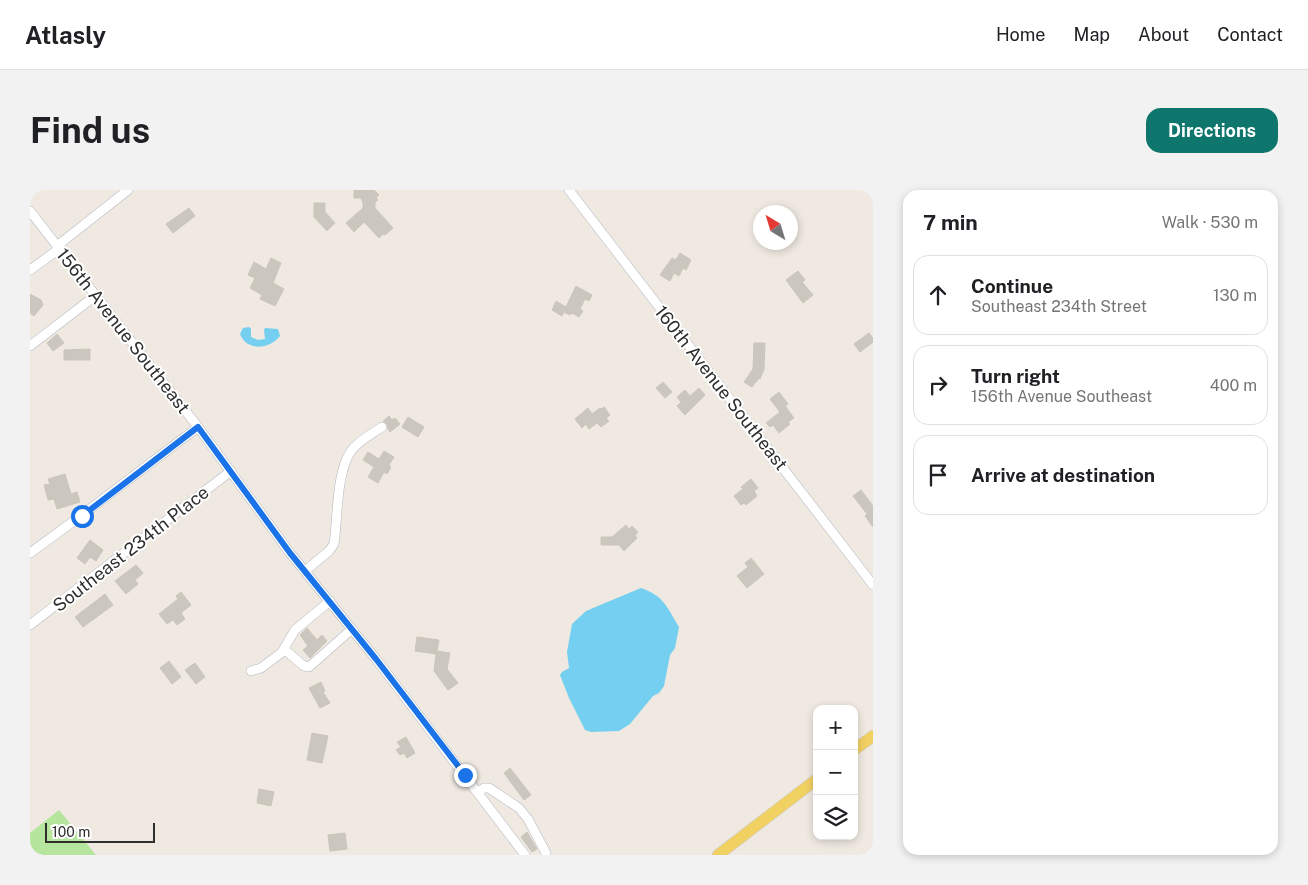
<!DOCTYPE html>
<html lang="en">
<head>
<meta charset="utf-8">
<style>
  body { margin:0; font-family:"Public Sans",sans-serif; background:#f2f2f2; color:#202124 }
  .controls { position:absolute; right:15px; bottom:15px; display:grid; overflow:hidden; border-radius:10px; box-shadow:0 2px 8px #0003 }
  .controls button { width:45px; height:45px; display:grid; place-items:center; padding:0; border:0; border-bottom:1px solid #e0e0e0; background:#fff; color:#202124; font:25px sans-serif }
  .compass { position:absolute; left:723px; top:15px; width:45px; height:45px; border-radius:50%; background:#fff; box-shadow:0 2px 8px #0003; rotate:322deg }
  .scale { position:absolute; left:15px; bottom:12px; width:110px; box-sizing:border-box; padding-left:5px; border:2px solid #2e2e2e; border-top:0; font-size:14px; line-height:18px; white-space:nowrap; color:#2e2e2e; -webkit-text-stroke:4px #fff; paint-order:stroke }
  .stop { position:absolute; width:15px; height:15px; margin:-11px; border:4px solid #1a73e8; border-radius:50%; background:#fff }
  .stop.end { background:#1a73e8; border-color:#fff; box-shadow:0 1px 5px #0008 }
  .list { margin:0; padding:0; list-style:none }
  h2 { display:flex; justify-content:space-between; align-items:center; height:65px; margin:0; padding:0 20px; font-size:21px }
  h2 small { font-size:16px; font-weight:400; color:#757577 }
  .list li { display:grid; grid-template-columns:32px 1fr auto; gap:15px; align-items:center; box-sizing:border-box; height:80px; margin:0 10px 10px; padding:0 10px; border:1px solid #e0e0e0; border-radius:15px }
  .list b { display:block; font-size:19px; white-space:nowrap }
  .list p { margin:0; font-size:16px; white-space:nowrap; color:#757577 }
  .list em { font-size:16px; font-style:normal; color:#757577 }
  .icon { flex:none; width:28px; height:28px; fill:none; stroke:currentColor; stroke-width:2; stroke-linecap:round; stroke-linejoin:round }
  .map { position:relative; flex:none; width:843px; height:665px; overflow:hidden; border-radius:15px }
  header { display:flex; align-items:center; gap:30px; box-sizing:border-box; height:70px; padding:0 25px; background:#fff; border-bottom:1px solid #e0e0e0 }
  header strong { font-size:24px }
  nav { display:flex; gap:28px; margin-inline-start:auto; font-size:18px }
  .intro { display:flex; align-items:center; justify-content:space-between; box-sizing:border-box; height:120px; padding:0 30px }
  h1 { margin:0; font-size:35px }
  .button { padding:12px 22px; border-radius:15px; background:#0f766e; color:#fff; font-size:18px; font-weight:700 }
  main { display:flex; gap:30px; padding:0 30px }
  aside { flex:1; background:#fff; border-radius:15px; box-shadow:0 2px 8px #0003 }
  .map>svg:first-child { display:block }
  .green { fill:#b6e59e }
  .water { fill:#75cff0 }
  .building { fill:#cbc7bf; stroke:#cbc5ba }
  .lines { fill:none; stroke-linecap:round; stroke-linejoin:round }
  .minor-casing { stroke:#b4b7c1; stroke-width:10 }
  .major-casing { stroke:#c9c9c9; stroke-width:12 }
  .minor { stroke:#fff; stroke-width:9 }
  .major { stroke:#f2d163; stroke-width:11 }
  .route { stroke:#1a73e8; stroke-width:6 }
  .labels { text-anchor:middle; stroke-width:4; stroke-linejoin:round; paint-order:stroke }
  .street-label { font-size:18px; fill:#2e2e2e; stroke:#fff }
</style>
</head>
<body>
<header>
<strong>Atlasly</strong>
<nav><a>Home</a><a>Map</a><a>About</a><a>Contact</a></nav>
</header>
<div class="intro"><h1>Find us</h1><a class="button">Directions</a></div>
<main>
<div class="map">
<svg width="843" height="665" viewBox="0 0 843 665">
  <rect width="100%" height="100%" fill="#efe9e1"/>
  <path class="green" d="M 29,620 L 66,665 L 0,665 L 0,643 Z"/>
  <g class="water">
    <path d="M 219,137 L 221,139 L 221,147 L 228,150 L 235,149 L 234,140 L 235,138 L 248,139 L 250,146 C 240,159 217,162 210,144 L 213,138 Z"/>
    <path d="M 611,398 C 634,406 637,417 649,437 L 645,458 L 640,465 L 634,496 L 629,503 L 623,506 L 600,534 L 589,541 L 561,542 L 555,540 L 539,508 L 530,485 L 532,482 L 539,478 L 537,462 L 542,434 L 556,421 Z"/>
  </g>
  <g class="building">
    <path d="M 324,0 L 344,0 L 349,5 L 346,8 L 348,10 L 345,12 L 345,18 L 363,38 L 355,45 L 353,44 L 349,48 L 334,32 L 324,42 L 316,33 L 333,18 L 333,13 L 331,8 L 324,8 Z"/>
    <path d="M 284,13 L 295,13 L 295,22 L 305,33 L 297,41 L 284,27 Z"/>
    <path d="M 159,18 L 165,26 L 143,43 L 136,34 Z"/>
    <path d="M 650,63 L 661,70 L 656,80 L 653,78 L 649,86 L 644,83 L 640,91 L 630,85 L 642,68 L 646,70 Z"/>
    <path d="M 241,68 L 251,73 L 243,93 L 254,99 L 245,116 L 230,109 L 232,105 L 220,98 L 225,88 L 218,85 L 224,72 L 236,79 Z"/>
    <path d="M 768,81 L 775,90 L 772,92 L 783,105 L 773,113 L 756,90 Z"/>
    <path d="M 546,96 L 562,105 L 559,111 L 555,109 L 550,119 L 553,121 L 549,127 L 542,123 L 540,125 L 534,122 L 532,126 L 522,120 L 526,111 L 536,117 Z"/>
    <path d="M 0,104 L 11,110 L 13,115 L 4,126 L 0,123 Z"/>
    <path d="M 839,143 L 843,148 L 843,152 L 830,162 L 824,154 Z"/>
    <path d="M 27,144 L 34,153 L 23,161 L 17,153 Z"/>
    <path d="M 724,153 L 735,153 L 734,179 L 730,189 L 729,188 L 722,197 L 714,192 L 723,179 Z"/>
    <path d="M 60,159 L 60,170 L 34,170 L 34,160 Z"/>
    <path d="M 633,192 L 642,202 L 635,208 L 626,198 Z"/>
    <path d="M 669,198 L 675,205 L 655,225 L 647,216 L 651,212 L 647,207 L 655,200 L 660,206 Z"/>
    <path d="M 749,202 L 758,214 L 755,216 L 764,228 L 758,232 L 760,234 L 749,243 L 743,235 L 740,237 L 736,233 L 750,222 L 740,209 Z"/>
    <path d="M 574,217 L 580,225 L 576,228 L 579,231 L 571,237 L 567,233 L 559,239 L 556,234 L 552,238 L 545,229 L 558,218 L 562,224 L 570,218 L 571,219 Z"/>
    <path d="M 359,226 L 362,230 L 365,228 L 370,234 L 360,242 L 358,239 L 357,234 L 353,231 Z"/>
    <path d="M 378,227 L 394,237 L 388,247 L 372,237 Z"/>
    <path d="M 354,261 L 364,267 L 359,275 L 361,277 L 357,284 L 354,282 L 348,293 L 338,287 L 344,277 L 333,270 L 338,262 L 349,269 Z"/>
    <path d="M 35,284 L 41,304 L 47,302 L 50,312 L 27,319 L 24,309 L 18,310 L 14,295 L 20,294 L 18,289 Z"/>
    <path d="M 721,289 L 728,298 L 724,301 L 727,306 L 716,315 L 714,313 L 711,315 L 704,306 L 713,299 L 711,297 Z"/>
    <path d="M 831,300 L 843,316 L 843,337 L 835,326 L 837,324 L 823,306 Z"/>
    <path d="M 596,335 L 599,339 L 602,336 L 608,342 L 605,345 L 607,348 L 594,361 L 589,355 L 571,355 L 571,347 L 582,347 Z"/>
    <path d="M 60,350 L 73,360 L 66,371 L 60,367 L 55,374 L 47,368 Z"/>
    <path d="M 721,368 L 734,384 L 717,398 L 707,386 L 718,377 L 715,373 Z"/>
    <path d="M 106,375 L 113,383 L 105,390 L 108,394 L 96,404 L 85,391 Z"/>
    <path d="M 151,402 L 161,415 L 151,423 L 155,429 L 147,435 L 143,430 L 137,434 L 129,424 L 148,409 L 146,406 Z"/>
    <path d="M 75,404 L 83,415 L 53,437 L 45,427 Z"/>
    <path d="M 277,438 L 287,450 L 292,445 L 297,451 L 280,468 L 273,460 L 278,456 L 270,445 Z"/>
    <path d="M 387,447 L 409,450 L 407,461 L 420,463 L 417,479 L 428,493 L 418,500 L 404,481 L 406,464 L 385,461 Z"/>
    <path d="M 139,471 L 151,487 L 142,494 L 130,478 Z"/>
    <path d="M 165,473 L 175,487 L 166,494 L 155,480 Z"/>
    <path d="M 291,492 L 295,501 L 293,502 L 300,513 L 290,518 L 279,498 Z"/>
    <path d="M 282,543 L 298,546 L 292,573 L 277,570 Z"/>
    <path d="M 376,547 L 385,563 L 377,568 L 374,563 L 370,565 L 366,560 L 371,557 L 367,552 Z"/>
    <path d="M 480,578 L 501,605 L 494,610 L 474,583 Z"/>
    <path d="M 229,599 L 244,602 L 241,616 L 227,613 Z"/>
    <path d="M 497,642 L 507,659 L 502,662 L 491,647 Z"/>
    <path d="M 315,643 L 317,659 L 300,661 L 298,645 Z"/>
  </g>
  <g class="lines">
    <defs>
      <g id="minor">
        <path d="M 539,0 L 843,395"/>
        <path d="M 0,21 L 168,237 L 260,363 L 346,469 L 495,665"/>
        <path d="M 27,56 L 98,0"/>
        <path d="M 0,80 L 29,59"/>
        <path d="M 0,156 L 65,106"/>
        <path d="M 0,363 L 52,325 L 168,237"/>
        <path d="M 275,381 L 299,361 L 304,354 C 308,327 306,283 321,261 C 329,250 342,244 352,237"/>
        <path d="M 0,435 L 201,281"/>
        <path d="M 252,462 L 265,440 L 300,411"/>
        <path d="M 221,481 L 231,478 L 255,460 L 274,476 L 279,477 L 322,439"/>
        <path d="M 448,602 L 454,598 L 459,598 L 489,618 L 498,629 L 516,663"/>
      </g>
      <g id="major">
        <path d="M 824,560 L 843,546"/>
        <path d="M 688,665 L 787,589"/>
      </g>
    </defs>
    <use href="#minor" class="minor-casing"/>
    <use href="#major" class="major-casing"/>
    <use href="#minor" class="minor"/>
    <use href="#major" class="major"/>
  </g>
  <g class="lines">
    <path class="route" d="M 52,326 L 168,237 L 260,363 L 346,469 L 435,585"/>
  </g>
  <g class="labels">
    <g class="street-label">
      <text transform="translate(93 141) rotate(52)" y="6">156th Avenue Southeast</text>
      <text transform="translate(691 198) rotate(52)" y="6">160th Avenue Southeast</text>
      <text transform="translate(101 359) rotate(-38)" y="6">Southeast 234th Place</text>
    </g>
  </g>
</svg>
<div class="controls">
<button>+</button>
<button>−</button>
<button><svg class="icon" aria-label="layers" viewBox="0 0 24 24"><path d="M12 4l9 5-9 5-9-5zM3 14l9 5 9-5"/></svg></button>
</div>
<svg class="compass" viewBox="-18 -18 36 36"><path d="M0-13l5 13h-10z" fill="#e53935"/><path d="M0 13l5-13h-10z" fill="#757577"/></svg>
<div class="scale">100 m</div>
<div class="stop" style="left:52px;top:326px"></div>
<div class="stop end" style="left:435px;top:585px"></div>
</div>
<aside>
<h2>7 min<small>Walk · 530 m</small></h2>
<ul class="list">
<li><svg class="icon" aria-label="ahead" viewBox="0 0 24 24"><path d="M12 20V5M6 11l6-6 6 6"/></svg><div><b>Continue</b><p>Southeast 234th Street</p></div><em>130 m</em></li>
<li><svg class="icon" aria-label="right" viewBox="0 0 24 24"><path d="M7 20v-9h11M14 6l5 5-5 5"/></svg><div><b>Turn right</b><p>156th Avenue Southeast</p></div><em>400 m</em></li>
<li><svg class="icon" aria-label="arrive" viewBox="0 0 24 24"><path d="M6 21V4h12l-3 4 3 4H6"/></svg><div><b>Arrive at destination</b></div></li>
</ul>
</aside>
</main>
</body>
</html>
